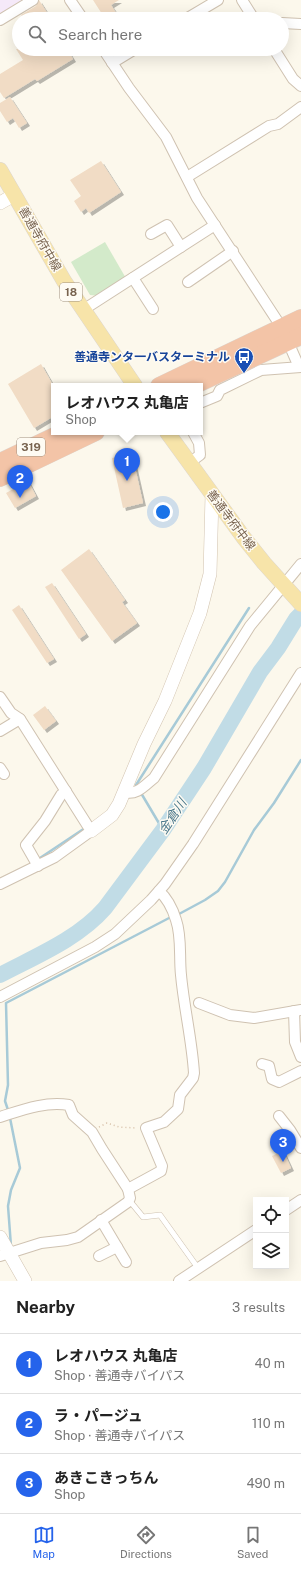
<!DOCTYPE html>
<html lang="en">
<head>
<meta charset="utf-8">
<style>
  body { margin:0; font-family:"Public Sans","Noto Sans JP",sans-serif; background:#f6f6f6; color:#222 }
  .controls { position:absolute; right:12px; bottom:12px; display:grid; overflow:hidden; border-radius:0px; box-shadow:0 4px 16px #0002 }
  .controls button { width:36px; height:36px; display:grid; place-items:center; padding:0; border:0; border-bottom:1px solid #e0e0e0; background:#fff; color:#222; font:20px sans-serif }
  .you { position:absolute; left:163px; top:512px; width:14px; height:14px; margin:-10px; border:3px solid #fff; border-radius:50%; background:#1a73e8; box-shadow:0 0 0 6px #1a73e833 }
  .badge { display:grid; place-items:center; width:26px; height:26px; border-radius:50%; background:#2563eb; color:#fff; font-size:13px; font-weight:700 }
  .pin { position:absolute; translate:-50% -33px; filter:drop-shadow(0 1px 2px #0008) }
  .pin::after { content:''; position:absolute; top:21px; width:14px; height:12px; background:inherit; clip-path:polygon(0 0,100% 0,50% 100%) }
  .popup { position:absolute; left:51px; top:383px; width:152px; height:52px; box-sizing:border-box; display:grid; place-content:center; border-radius:0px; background:#fff; filter:drop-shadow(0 1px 3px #0005); font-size:13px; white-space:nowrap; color:#767676 }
  .popup b { font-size:15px; color:#222 }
  .popup::after { content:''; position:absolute; left:50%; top:100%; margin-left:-8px; border:8px solid transparent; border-top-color:#fff }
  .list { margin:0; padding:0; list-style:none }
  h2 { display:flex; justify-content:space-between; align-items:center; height:52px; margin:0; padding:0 16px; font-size:17px }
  h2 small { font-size:13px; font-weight:400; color:#767676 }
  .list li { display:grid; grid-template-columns:26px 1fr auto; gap:12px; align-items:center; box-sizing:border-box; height:60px; padding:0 16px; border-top:1px solid #e0e0e0 }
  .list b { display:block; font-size:15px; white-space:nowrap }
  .list p { margin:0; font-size:13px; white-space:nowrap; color:#767676 }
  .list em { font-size:13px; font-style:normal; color:#767676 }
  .icon { flex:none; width:22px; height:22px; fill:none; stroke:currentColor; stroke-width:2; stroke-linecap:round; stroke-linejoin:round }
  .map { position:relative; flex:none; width:301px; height:1281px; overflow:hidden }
  .search { position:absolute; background:#fff; box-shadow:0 4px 16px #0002; left:12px; right:12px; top:12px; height:44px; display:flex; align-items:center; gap:10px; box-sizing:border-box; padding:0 14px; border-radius:22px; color:#767676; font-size:15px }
  .sheet { height:232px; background:#fff }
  nav { display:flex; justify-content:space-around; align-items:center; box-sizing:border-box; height:56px; border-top:1px solid #e0e0e0; background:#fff; font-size:11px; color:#767676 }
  nav a { display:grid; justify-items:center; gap:2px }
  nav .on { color:#2563eb }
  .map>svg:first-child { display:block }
  .education { fill:#f5e9f9 }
  .green { fill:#d3eaca }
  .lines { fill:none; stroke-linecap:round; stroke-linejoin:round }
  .stream { stroke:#a7cad7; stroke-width:2.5 }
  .river { stroke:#c1dce6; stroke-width:16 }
  .building { fill:#f1dcc5; filter:url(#shadow) }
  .lane-casing { stroke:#cfc2b1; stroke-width:6 }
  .street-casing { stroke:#cfc2b1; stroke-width:12 }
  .secondary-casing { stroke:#d2c3af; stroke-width:14 }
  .primary-casing { stroke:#dcd6d1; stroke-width:16 }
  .highway-casing { stroke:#dcd6d1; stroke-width:18 }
  .path { stroke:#d6bfa7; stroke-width:1.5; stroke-dasharray:1 3; stroke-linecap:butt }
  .lane { stroke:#fff; stroke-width:5 }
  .street { stroke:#fff; stroke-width:10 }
  .secondary { stroke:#fff; stroke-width:13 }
  .primary { stroke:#f7e4a9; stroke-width:15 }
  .highway { stroke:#f3c4a7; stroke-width:17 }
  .labels { text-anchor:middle; stroke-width:3; stroke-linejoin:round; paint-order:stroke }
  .shield { fill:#fefbf3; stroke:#a09180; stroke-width:1 }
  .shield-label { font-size:11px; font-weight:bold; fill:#78634f }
  .street-label { font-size:12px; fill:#78634f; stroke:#fefbf3 }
  .transit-label { font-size:12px; font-weight:bold; fill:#164399; stroke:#fefbf3; text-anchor:end }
  .water-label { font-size:13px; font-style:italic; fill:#49778a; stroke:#fefbf3 }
</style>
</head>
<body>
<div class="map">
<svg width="301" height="1281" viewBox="0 0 301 1281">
  <defs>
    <filter id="shadow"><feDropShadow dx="3" dy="3" stdDeviation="0" flood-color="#0004"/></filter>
  </defs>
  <rect width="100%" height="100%" fill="#fcf8ec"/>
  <path class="education" d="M 0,0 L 26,0 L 0,15 Z"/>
  <path class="green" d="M 105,242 L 127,280 L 100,296 L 90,295 L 71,262 Z"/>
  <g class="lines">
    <g class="stream">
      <path d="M 138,788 L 136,785 L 249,608"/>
      <path d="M 141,793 L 163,830"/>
      <path d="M 37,860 L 85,828"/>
      <path d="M 179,914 L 205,900 L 218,891 L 225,882 L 254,830 L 274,803 L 301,760"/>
      <path d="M 8,1110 L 5,1101 L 8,1085 L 6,1003 L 171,917"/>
      <path d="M 10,1118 L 20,1168 L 11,1190 L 8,1206 L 11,1246"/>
    </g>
    <path class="river" d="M 0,975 C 36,956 78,939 105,908 L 163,830 L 204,768 L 260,672 L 278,648 L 296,619 L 301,614"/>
  </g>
  <g class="building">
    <path d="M 39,0 L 51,19 L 24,19 L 21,15 L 36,6 Z"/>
    <path d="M 93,0 L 119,0 L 111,5 L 120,19 L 95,19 L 102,14 Z"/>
    <path d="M 16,49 L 67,49 L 73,59 L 37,81 L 35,79 L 4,98 L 0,92 L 0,74 L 23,60 Z"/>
    <path d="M 10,97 L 27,123 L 19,128 L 13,118 L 7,122 L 0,111 L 0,103 Z"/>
    <path d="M 101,161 L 121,192 L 89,213 L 86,208 L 81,212 L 74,201 L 81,196 L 70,180 Z"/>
    <path d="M 41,364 L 54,387 L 54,416 L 34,428 L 8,384 Z"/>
    <path d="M 132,454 L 143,503 L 123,508 L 112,458 Z"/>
    <path d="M 28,481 L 36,496 L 15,508 L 6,493 Z"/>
    <path d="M 89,549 L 125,600 L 122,602 L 137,623 L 112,641 L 61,570 Z"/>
    <path d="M 52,583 L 86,634 L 79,639 L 45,587 Z"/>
    <path d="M 19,605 L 54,659 L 47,663 L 12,610 Z"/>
    <path d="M 45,706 L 56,721 L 44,730 L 33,715 Z"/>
    <path d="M 283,1151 L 291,1168 L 281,1173 L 272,1156 Z"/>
  </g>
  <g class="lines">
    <defs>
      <path id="lane" d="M 129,1200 L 143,1217 L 160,1215 L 198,1268"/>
      <g id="street">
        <path d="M 70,0 L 83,19"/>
        <path d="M 242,0 L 254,19"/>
        <path d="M 186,19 L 218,0"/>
        <path d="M 0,20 L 33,0"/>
        <path d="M 282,23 L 301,24"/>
        <path d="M 103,49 L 129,88 L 166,137 L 197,198 L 282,328 L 299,367"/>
        <path d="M 274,49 L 293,79 L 301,86"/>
        <path d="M 112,63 L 135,49"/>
        <path d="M 187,177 L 269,126 L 278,124 L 301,107"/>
        <path d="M 151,234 L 167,225 L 181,247"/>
        <path d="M 133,278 L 153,309"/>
        <path d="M 188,282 L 233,251"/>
        <path d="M 83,310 L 215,225"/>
        <path d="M 200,403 L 217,396 L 220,390 L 261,370 L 301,367"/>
        <path d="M 189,463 L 200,455 L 199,443 L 193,432"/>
        <path d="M 0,697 L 11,713 L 20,719 L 91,831 L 55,857 L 0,884"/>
        <path d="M 0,731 L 20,719"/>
        <path d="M 0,768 L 4,774"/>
        <path d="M 124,792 C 137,796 145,785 154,778 L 250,626 L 301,564"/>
        <path d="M 38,866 L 26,845 L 45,821 L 61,795 L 66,791"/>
        <path d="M 0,997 L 95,947 L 115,934 L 151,900 L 165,884 L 193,844 L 301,673"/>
        <path d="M 199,1003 L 230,1015 L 254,1018 L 301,1010"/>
        <path d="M 294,1011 L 295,1042 L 301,1057"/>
        <path d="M 262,1064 L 269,1066 L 272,1079 L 279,1082 L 301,1071"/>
        <path d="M 279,1116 L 290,1130 L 301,1148"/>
        <path d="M 0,1117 C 22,1110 45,1101 69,1105 L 73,1115 L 92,1132 L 102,1149 L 128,1189"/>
        <path d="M 286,1210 L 301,1200"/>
        <path d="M 101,1220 L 126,1262"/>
        <path d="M 0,1256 L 41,1243 L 67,1240 L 78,1237 L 128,1202 L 130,1198 L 128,1189 L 161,1171 L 162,1166 L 146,1128 L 164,1122 L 178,1109 L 180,1095 L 193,1078 L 194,1073 C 192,1040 184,1008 181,975 C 179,957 182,937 176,920 C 173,910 167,898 159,891"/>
        <path d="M 99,1256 L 117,1247"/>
        <path d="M 179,1281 L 256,1230"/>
      </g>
      <g id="secondary">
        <path d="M 0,203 L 14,195"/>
        <path d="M 91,831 L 112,815 L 119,804 L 144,744 L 165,701 L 200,613 L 210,574 L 212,495"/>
        <path d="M 0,1237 L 25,1281"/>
      </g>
      <g id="primary">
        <path d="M 0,170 L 64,281 L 135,386"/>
        <path d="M 167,432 L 244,538 L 264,563 L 301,604"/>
      </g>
      <g id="highway">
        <path d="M 159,386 L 301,318"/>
        <path d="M 193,386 L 301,336"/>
        <path d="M 0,462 L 63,432"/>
        <path d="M 0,478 L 96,432"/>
      </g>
    </defs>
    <use href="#lane" class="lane-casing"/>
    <use href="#street" class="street-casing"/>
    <use href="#secondary" class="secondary-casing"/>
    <use href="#primary" class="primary-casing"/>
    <use href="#highway" class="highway-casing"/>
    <path class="path" d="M 99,1127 L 107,1123 L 119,1127 L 136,1128"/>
    <use href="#lane" class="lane"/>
    <use href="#street" class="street"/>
    <use href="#secondary" class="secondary"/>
    <use href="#primary" class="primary"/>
    <use href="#highway" class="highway"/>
  </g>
  <defs>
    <symbol id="bus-pin" viewBox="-11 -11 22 30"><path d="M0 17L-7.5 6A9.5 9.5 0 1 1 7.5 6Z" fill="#1a4fb4" stroke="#fefbf3"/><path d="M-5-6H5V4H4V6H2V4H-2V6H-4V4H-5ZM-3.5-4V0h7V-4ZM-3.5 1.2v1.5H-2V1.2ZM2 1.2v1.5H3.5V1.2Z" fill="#fff"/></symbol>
  </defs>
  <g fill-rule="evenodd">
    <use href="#bus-pin" x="233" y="346" width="22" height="30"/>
  </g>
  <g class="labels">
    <g class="shield">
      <rect x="60" y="283" width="22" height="18" rx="3"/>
      <rect x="17" y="438" width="28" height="18" rx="3"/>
    </g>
    <g class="shield-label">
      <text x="71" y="296">18</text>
      <text x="31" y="451">319</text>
    </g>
    <g class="street-label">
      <text transform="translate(40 239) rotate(60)" y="4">善通寺府中線</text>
      <text transform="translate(231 520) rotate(53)" y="4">善通寺府中線</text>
    </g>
    <g class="transit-label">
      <text x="230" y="361">善通寺ンタ一バスターミナル</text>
    </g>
    <g class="water-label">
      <text transform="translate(172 816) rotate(-56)" y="5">金倉川</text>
    </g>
  </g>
</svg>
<div class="controls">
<button><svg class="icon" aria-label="locate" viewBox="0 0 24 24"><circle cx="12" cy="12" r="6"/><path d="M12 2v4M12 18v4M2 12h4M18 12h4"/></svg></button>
<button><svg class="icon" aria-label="layers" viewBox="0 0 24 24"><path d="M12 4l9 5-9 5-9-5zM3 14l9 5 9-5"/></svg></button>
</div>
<div class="you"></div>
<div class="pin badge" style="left:127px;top:481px">1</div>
<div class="popup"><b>レオハウス 丸亀店</b>Shop</div>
<div class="pin badge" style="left:20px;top:498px">2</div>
<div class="pin badge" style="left:283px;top:1162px">3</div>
<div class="search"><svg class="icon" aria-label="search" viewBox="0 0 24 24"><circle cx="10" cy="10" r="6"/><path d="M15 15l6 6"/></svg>Search here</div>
</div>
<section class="sheet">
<h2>Nearby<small>3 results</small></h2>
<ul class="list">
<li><span class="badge">1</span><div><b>レオハウス 丸亀店</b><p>Shop · 善通寺バイパス</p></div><em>40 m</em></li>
<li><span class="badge">2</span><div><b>ラ・パージュ</b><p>Shop · 善通寺バイパス</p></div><em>110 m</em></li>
<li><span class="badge">3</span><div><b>あきこきっちん</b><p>Shop</p></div><em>490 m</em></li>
</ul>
</section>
<nav>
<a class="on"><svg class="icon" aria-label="map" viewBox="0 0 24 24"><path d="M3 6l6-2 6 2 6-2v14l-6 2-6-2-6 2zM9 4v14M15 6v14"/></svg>Map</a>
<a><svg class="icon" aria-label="directions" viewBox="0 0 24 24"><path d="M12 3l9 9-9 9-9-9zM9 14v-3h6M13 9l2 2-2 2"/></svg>Directions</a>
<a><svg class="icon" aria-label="saved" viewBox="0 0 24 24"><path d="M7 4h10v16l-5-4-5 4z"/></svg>Saved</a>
</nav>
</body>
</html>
